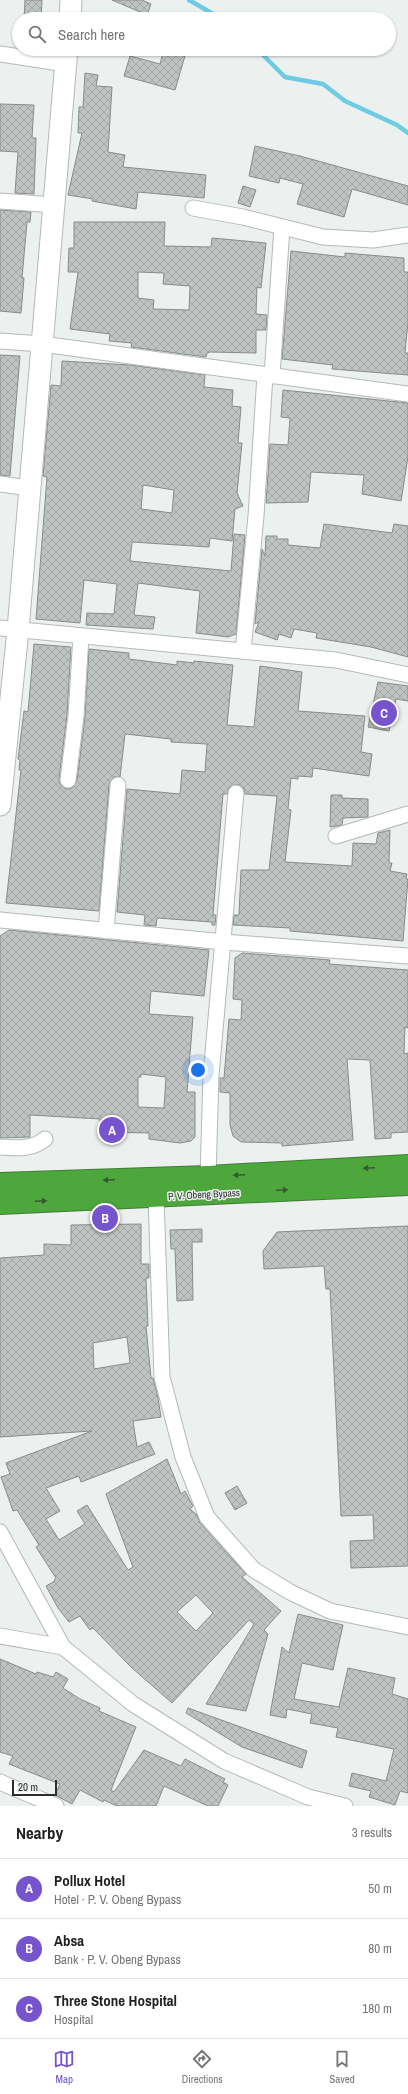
<!DOCTYPE html>
<html lang="en">
<head>
<meta charset="utf-8">
<style>
  body { margin:0; font-family:"Archivo Narrow",sans-serif; background:#f6f6f6; color:#222 }
  .scale { position:absolute; left:12px; bottom:10px; width:45px; box-sizing:border-box; padding-left:4px; border:2px solid #2d2e2e; border-top:0; font-size:11px; line-height:14px; white-space:nowrap; color:#2d2e2e; -webkit-text-stroke:3px #ecf0ee; paint-order:stroke }
  .you { position:absolute; left:198px; top:1070px; width:14px; height:14px; margin:-10px; border:3px solid #fff; border-radius:50%; background:#1a73e8; box-shadow:0 0 0 6px #1a73e833 }
  .badge { display:grid; place-items:center; width:26px; height:26px; border-radius:50%; background:#7554ce; color:#fff; font-size:13px; font-weight:700 }
  .pin { position:absolute; translate:-50% -50%; border:2px solid #fff; box-shadow:0 1px 4px #0006 }
  .list { margin:0; padding:0; list-style:none }
  h2 { display:flex; justify-content:space-between; align-items:center; height:52px; margin:0; padding:0 16px; font-size:17px }
  h2 small { font-size:13px; font-weight:400; color:#767676 }
  .list li { display:grid; grid-template-columns:26px 1fr auto; gap:12px; align-items:center; box-sizing:border-box; height:60px; padding:0 16px; border-top:1px solid #e0e0e0 }
  .list b { display:block; font-size:15px; white-space:nowrap }
  .list p { margin:0; font-size:13px; white-space:nowrap; color:#767676 }
  .list em { font-size:13px; font-style:normal; color:#767676 }
  .icon { flex:none; width:22px; height:22px; fill:none; stroke:currentColor; stroke-width:2; stroke-linecap:round; stroke-linejoin:round }
  .map { position:relative; flex:none; width:408px; height:1806px; overflow:hidden }
  .search { position:absolute; background:#fff; box-shadow:0 1px 3px #0004; left:12px; right:12px; top:12px; height:44px; display:flex; align-items:center; gap:10px; box-sizing:border-box; padding:0 14px; border-radius:22px; color:#767676; font-size:15px }
  .sheet { height:232px; background:#fff }
  nav { display:flex; justify-content:space-around; align-items:center; box-sizing:border-box; height:56px; border-top:1px solid #e0e0e0; background:#fff; font-size:11px; color:#767676 }
  nav a { display:grid; justify-items:center; gap:2px }
  nav .on { color:#7554ce }
  .map>svg:first-child { display:block }
  .lines { fill:none; stroke-linecap:round; stroke-linejoin:round }
  .stream { stroke:#6dcbe3; stroke-width:4.5 }
  .building { fill:url(#building-cross-hatch); stroke:#888c8b; fill-rule:evenodd }
  .street-casing { stroke:#b5b9b7; stroke-width:17 }
  .secondary-casing { stroke:#b5b9b7; stroke-width:23 }
  .highway-casing { stroke:#427d37; stroke-width:24 }
  .street { stroke:#fff; stroke-width:15 }
  .secondary { stroke:#fff; stroke-width:21 }
  .highway { stroke:#4da73c; stroke-width:22 }
  .oneway { fill:#385833 }
  .labels { text-anchor:middle; stroke-width:3; stroke-linejoin:round; paint-order:stroke }
  .street-label { font-size:10px; fill:#2d2e2e; stroke:#ecf0ee }
</style>
</head>
<body>
<div class="map">
<svg width="408" height="1806" viewBox="0 0 408 1806">
  <defs>
    <pattern id="building-cross-hatch" width="8" height="8" patternUnits="userSpaceOnUse"><rect width="8" height="8" fill="#bfc3c2"/><path d="M0 0l8 8M0 8l8-8" fill="none" stroke="#a4a8a7"/></pattern>
  </defs>
  <rect width="100%" height="100%" fill="#ecf0ee"/>
  <g class="lines">
    <g class="stream">
      <path d="M 189,0 L 222,19"/>
      <path d="M 257,49 L 285,77 L 323,84 L 345,101 L 397,125 L 408,133"/>
    </g>
  </g>
  <g class="building">
    <path d="M 25,0 L 42,0 L 41,19 L 24,19 Z"/>
    <path d="M 112,0 L 142,0 L 151,4 L 147,15 Z"/>
    <path d="M 164,49 L 187,49 L 175,90 L 124,76 L 130,56 L 160,64 Z"/>
    <path d="M 85,73 L 98,75 L 96,86 L 112,87 L 108,152 L 125,155 L 123,167 L 206,175 L 204,198 L 138,192 L 136,209 L 92,201 L 93,199 L 68,195 L 82,133 L 78,133 L 79,107 L 83,107 Z"/>
    <path d="M 0,104 L 34,105 L 32,138 L 36,138 L 34,194 L 15,193 L 18,152 L 0,151 Z"/>
    <path d="M 255,146 L 300,156 L 408,186 L 408,205 L 352,189 L 344,217 L 297,204 L 303,184 L 280,178 L 279,183 L 249,176 Z"/>
    <path d="M 243,186 L 256,190 L 250,207 L 238,203 Z"/>
    <path d="M 0,210 L 31,212 L 30,222 L 27,222 L 22,278 L 24,278 L 21,313 L 0,311 Z"/>
    <path d="M 74,222 L 165,222 L 164,246 L 211,247 L 212,238 L 266,243 L 261,288 L 257,287 L 256,314 L 267,315 L 266,330 L 256,330 L 256,353 L 210,352 L 207,353 L 206,357 L 131,347 L 132,343 L 109,341 L 110,334 L 70,329 L 78,272 L 68,272 L 69,248 L 74,248 ZM 138,272 L 164,273 L 163,284 L 190,286 L 189,310 L 153,309 L 154,300 L 138,298 Z"/>
    <path d="M 291,251 L 345,257 L 345,253 L 404,258 L 404,272 L 408,272 L 408,322 L 405,353 L 408,353 L 408,375 L 332,369 L 333,365 L 282,359 Z"/>
    <path d="M 0,355 L 20,356 L 10,476 L 0,475 Z"/>
    <path d="M 62,361 L 130,365 L 205,375 L 204,387 L 233,390 L 232,406 L 241,407 L 238,443 L 242,443 L 237,493 L 243,506 L 235,509 L 232,541 L 210,538 L 209,547 L 132,542 L 130,561 L 231,571 L 234,534 L 245,535 L 236,634 L 228,637 L 196,633 L 200,591 L 138,583 L 134,615 L 155,617 L 153,629 L 86,625 L 87,613 L 114,614 L 117,584 L 84,580 L 80,623 L 36,619 L 47,477 L 43,476 L 51,385 L 61,386 ZM 143,485 L 174,490 L 172,513 L 141,509 Z"/>
    <path d="M 283,390 L 408,403 L 408,457 L 401,501 L 362,494 L 364,475 L 311,472 L 308,502 L 266,503 L 270,444 L 288,445 L 290,418 L 281,417 Z"/>
    <path d="M 324,524 L 392,533 L 394,524 L 408,526 L 408,657 L 371,647 L 316,638 L 317,633 L 294,629 L 291,638 L 279,634 L 277,640 L 255,632 L 259,622 L 255,624 L 262,549 L 265,556 L 266,536 L 277,536 L 277,539 L 288,539 L 288,545 L 320,548 Z"/>
    <path d="M 34,644 L 71,647 L 67,715 L 59,779 L 60,784 L 66,789 L 72,788 L 77,781 L 85,717 L 89,649 L 129,653 L 129,659 L 177,665 L 177,661 L 194,663 L 194,661 L 233,665 L 227,725 L 254,727 L 260,666 L 302,672 L 298,711 L 365,716 L 361,752 L 372,754 L 369,776 L 313,768 L 312,777 L 298,776 L 298,779 L 291,778 L 288,809 L 291,810 L 285,862 L 352,866 L 353,843 L 376,844 L 378,833 L 390,830 L 389,863 L 392,863 L 390,871 L 407,874 L 406,879 L 408,879 L 403,941 L 290,931 L 290,928 L 233,925 L 234,915 L 239,915 L 241,870 L 269,870 L 277,796 L 245,794 L 244,789 L 237,784 L 229,788 L 227,794 L 223,794 L 213,915 L 216,915 L 215,925 L 212,925 L 212,922 L 157,918 L 156,926 L 144,925 L 145,915 L 117,912 L 127,789 L 180,794 L 182,770 L 205,772 L 207,744 L 171,742 L 171,739 L 125,734 L 120,777 L 114,777 L 109,784 L 99,911 L 6,903 L 21,770 L 19,770 L 20,760 L 18,759 L 24,711 L 28,712 Z"/>
    <path d="M 378,682 L 408,686 L 408,701 L 396,699 L 389,731 L 368,727 Z"/>
    <path d="M 331,795 L 342,795 L 342,798 L 368,799 L 368,817 L 343,818 L 342,825 L 330,827 Z"/>
    <path d="M 9,930 L 209,950 L 204,996 L 151,991 L 149,1014 L 193,1017 L 187,1092 L 195,1092 L 195,1137 L 191,1141 L 180,1143 L 149,1139 L 149,1133 L 100,1132 L 100,1119 L 30,1115 L 30,1137 L 0,1138 L 0,936 ZM 141,1074 L 166,1077 L 164,1108 L 138,1107 L 138,1077 L 141,1077 Z"/>
    <path d="M 242,953 L 330,960 L 329,964 L 408,970 L 408,1028 L 405,1027 L 404,1054 L 408,1053 L 408,1132 L 391,1133 L 391,1138 L 375,1139 L 370,1060 L 347,1059 L 353,1140 L 282,1146 L 282,1143 L 241,1142 L 233,1136 L 230,1125 L 230,1093 L 220,1092 L 220,1078 L 224,1078 L 229,1019 L 241,1020 L 242,1000 L 233,999 L 235,958 Z"/>
    <path d="M 141,1224 L 141,1264 L 149,1264 L 149,1278 L 146,1278 L 148,1326 L 146,1326 L 151,1378 L 153,1378 L 158,1398 L 161,1417 L 133,1421 L 137,1447 L 149,1442 L 155,1454 L 81,1482 L 79,1476 L 46,1488 L 60,1511 L 46,1519 L 59,1540 L 85,1524 L 77,1511 L 87,1505 L 128,1570 L 133,1567 L 106,1494 L 167,1459 L 181,1494 L 185,1491 L 193,1506 L 190,1509 L 197,1515 L 200,1523 L 246,1574 L 242,1577 L 281,1611 L 264,1630 L 268,1634 L 246,1711 L 206,1704 L 254,1624 L 249,1620 L 172,1703 L 131,1667 L 93,1628 L 90,1630 L 80,1616 L 69,1622 L 58,1608 L 46,1586 L 55,1581 L 54,1580 L 56,1578 L 36,1547 L 39,1545 L 17,1510 L 13,1511 L 1,1477 L 10,1474 L 6,1463 L 92,1431 L 0,1437 L 0,1258 L 44,1255 L 44,1244 L 71,1245 L 71,1225 ZM 127,1337 L 130,1363 L 94,1369 L 93,1343 ZM 196,1595 L 213,1613 L 196,1631 L 177,1612 Z"/>
    <path d="M 408,1226 L 408,1566 L 351,1568 L 350,1541 L 374,1540 L 373,1515 L 341,1516 L 330,1289 L 326,1289 L 324,1266 L 264,1269 L 263,1251 L 277,1232 Z"/>
    <path d="M 202,1229 L 202,1242 L 192,1242 L 193,1300 L 177,1301 L 175,1249 L 171,1249 L 170,1230 Z"/>
    <path d="M 237,1486 L 247,1503 L 235,1510 L 225,1493 Z"/>
    <path d="M 298,1614 L 343,1625 L 333,1670 L 302,1663 L 294,1699 L 339,1707 L 348,1668 L 395,1678 L 392,1694 L 408,1699 L 408,1793 L 400,1791 L 395,1805 L 369,1797 L 371,1791 L 349,1786 L 352,1773 L 386,1781 L 394,1749 L 336,1737 L 338,1728 L 310,1723 L 312,1714 L 287,1709 L 286,1718 L 270,1715 L 282,1647 L 289,1653 Z"/>
    <path d="M 0,1659 L 36,1674 L 37,1672 L 53,1677 L 56,1672 L 68,1679 L 63,1688 L 80,1699 L 100,1708 L 99,1711 L 136,1727 L 111,1790 L 114,1792 L 144,1750 L 181,1766 L 185,1759 L 225,1779 L 223,1782 L 228,1785 L 218,1806 L 208,1806 L 164,1786 L 156,1806 L 117,1806 L 104,1800 L 103,1802 L 80,1790 L 72,1804 L 55,1795 L 60,1784 L 9,1764 L 13,1756 L 0,1752 Z"/>
    <path d="M 188,1708 L 307,1751 L 302,1768 L 242,1747 L 186,1713 Z"/>
  </g>
  <g class="lines">
    <defs>
      <g id="street">
        <path d="M 0,54 L 66,64"/>
        <path d="M 0,201 L 54,205"/>
        <path d="M 193,208 L 243,217 L 323,237 L 373,240 L 408,235"/>
        <path d="M 0,341 L 42,344 L 408,394"/>
        <path d="M 272,376 L 282,227"/>
        <path d="M 0,484 L 29,488"/>
        <path d="M 0,628 L 336,660 L 408,675"/>
        <path d="M 243,651 L 256,516 L 265,375"/>
        <path d="M 68,780 L 76,716 L 81,636"/>
        <path d="M 336,836 L 408,814"/>
        <path d="M 0,920 L 224,942 L 408,956"/>
        <path d="M 106,931 L 118,785"/>
        <path d="M 0,1147 C 17,1148 32,1150 45,1139"/>
        <path d="M 208,1177 L 211,1075 L 236,793"/>
        <path d="M 156,1196 L 162,1377 L 183,1457 L 207,1517 L 254,1570 L 290,1592 L 330,1611 L 408,1627"/>
        <path d="M 0,1532 L 63,1647 L 133,1704 L 224,1761 L 308,1797 L 345,1806"/>
        <path d="M 0,1636 L 63,1647"/>
        <path d="M 0,1782 L 56,1806"/>
      </g>
      <g id="secondary">
        <path d="M 70,19 L 71,0"/>
        <path d="M 0,805 L 18,630 L 67,49"/>
      </g>
      <g id="highway">
        <path d="M 0,1184 L 208,1177 L 408,1166"/>
        <path d="M 0,1203 L 408,1184"/>
      </g>
    </defs>
    <use href="#street" class="street-casing"/>
    <use href="#secondary" class="secondary-casing"/>
    <use href="#highway" class="highway-casing"/>
    <use href="#street" class="street"/>
    <use href="#secondary" class="secondary"/>
    <use href="#highway" class="highway"/>
  </g>
  <defs><path id="oneway-solid" d="M-6-.8H1V-3.2L6.5 0L1 3.2V.8H-6Z"/></defs>
  <g class="oneway">
    <use href="#oneway-solid" transform="translate(369 1168) rotate(177)"/>
    <use href="#oneway-solid" transform="translate(239 1175) rotate(177)"/>
    <use href="#oneway-solid" transform="translate(109 1180) rotate(178)"/>
    <use href="#oneway-solid" transform="translate(282 1190) rotate(-3)"/>
    <use href="#oneway-solid" transform="translate(41 1201) rotate(-2)"/>
  </g>
  <g class="labels">
    <g class="street-label">
      <text transform="translate(204 1194) rotate(-3)" y="4">P. V. Obeng Bypass</text>
    </g>
  </g>
</svg>
<div class="scale">20 m</div>
<div class="you"></div>
<div class="pin badge" style="left:112px;top:1130px">A</div>
<div class="pin badge" style="left:105px;top:1218px">B</div>
<div class="pin badge" style="left:384px;top:713px">C</div>
<div class="search"><svg class="icon" aria-label="search" viewBox="0 0 24 24"><circle cx="10" cy="10" r="6"/><path d="M15 15l6 6"/></svg>Search here</div>
</div>
<section class="sheet">
<h2>Nearby<small>3 results</small></h2>
<ul class="list">
<li><span class="badge">A</span><div><b>Pollux Hotel</b><p>Hotel · P. V. Obeng Bypass</p></div><em>50 m</em></li>
<li><span class="badge">B</span><div><b>Absa</b><p>Bank · P. V. Obeng Bypass</p></div><em>80 m</em></li>
<li><span class="badge">C</span><div><b>Three Stone Hospital</b><p>Hospital</p></div><em>180 m</em></li>
</ul>
</section>
<nav>
<a class="on"><svg class="icon" aria-label="map" viewBox="0 0 24 24"><path d="M3 6l6-2 6 2 6-2v14l-6 2-6-2-6 2zM9 4v14M15 6v14"/></svg>Map</a>
<a><svg class="icon" aria-label="directions" viewBox="0 0 24 24"><path d="M12 3l9 9-9 9-9-9zM9 14v-3h6M13 9l2 2-2 2"/></svg>Directions</a>
<a><svg class="icon" aria-label="saved" viewBox="0 0 24 24"><path d="M7 4h10v16l-5-4-5 4z"/></svg>Saved</a>
</nav>
</body>
</html>
